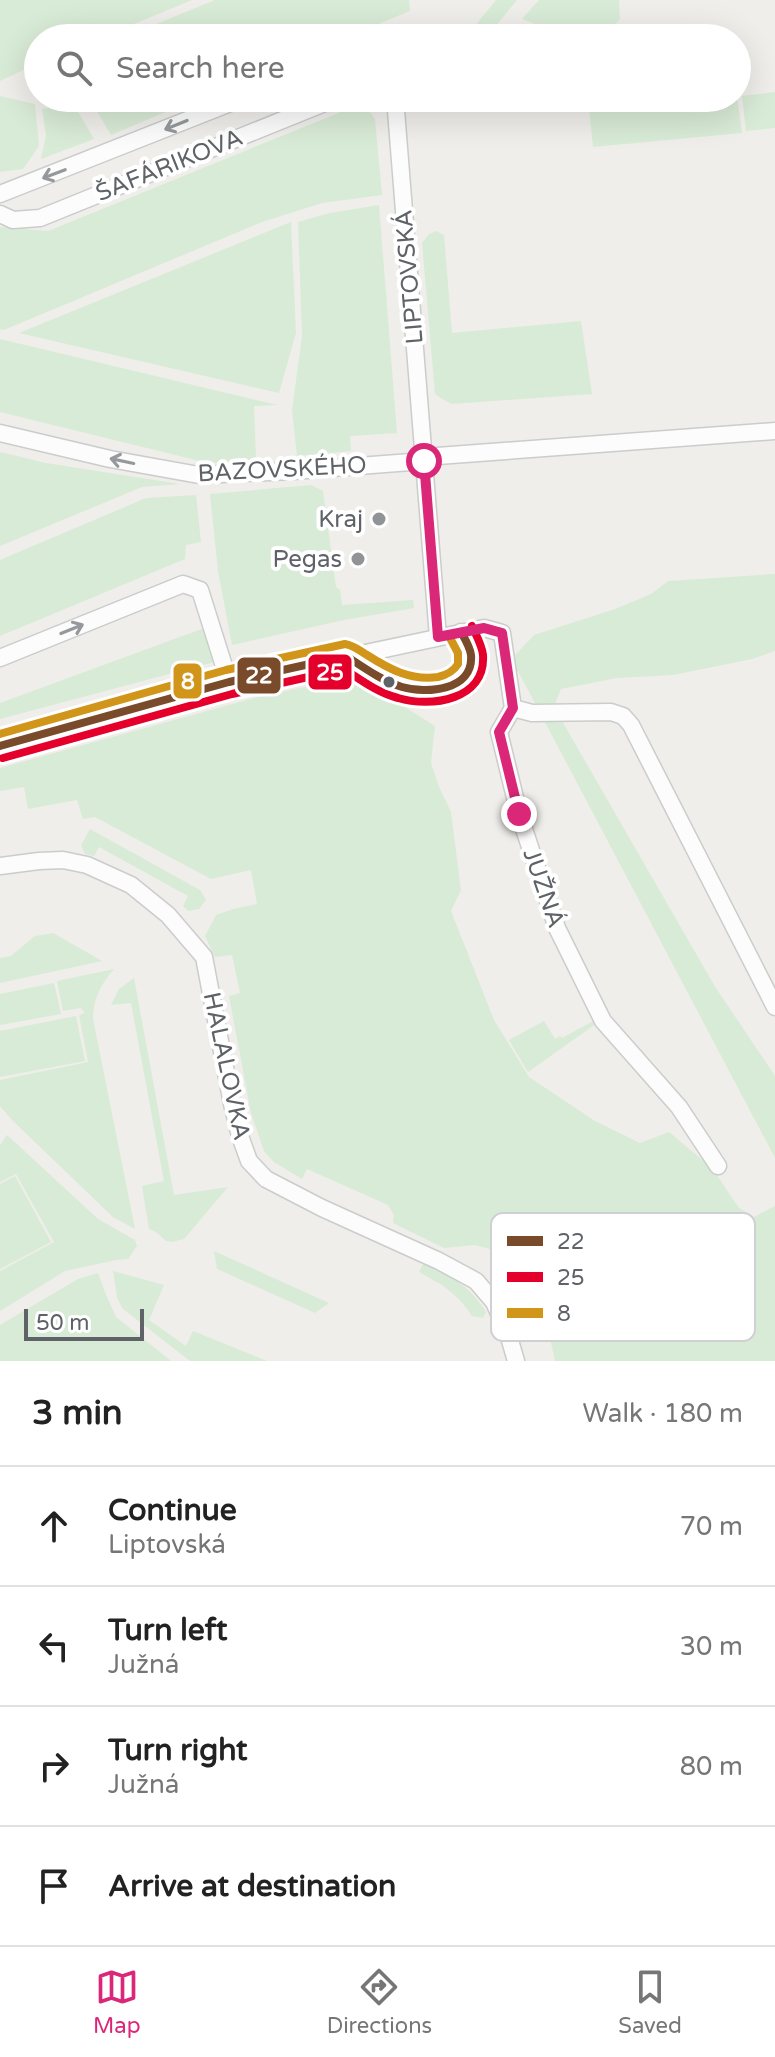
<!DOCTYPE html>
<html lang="en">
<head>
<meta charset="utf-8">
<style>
  body { margin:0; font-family:"Varela Round",sans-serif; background:#f6f6f6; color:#222 }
  .scale { position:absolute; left:24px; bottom:20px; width:120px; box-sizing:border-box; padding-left:8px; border:4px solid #5f6368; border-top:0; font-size:22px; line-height:28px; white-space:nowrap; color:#5f6368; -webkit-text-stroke:6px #fff; paint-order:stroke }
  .stop { position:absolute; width:24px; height:24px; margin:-18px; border:6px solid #db2777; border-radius:50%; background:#fff }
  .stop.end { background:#db2777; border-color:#fff; box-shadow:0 2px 8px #0008 }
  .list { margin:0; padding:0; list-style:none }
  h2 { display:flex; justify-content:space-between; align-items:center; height:104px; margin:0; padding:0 32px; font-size:34px }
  h2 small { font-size:26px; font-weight:400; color:#767676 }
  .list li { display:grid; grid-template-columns:52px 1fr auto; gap:24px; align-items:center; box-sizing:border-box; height:120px; padding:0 32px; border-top:2px solid #e0e0e0 }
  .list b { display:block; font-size:30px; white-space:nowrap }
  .list p { margin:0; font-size:26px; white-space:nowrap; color:#767676 }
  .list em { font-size:26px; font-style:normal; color:#767676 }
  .icon { flex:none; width:44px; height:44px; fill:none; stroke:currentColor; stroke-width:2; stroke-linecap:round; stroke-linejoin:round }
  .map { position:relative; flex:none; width:775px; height:1361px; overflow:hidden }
  .search { position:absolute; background:#fff; box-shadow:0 8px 32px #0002; left:24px; right:24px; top:24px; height:88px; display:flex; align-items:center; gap:20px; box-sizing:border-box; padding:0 28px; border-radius:44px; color:#767676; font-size:30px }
  .sheet { height:584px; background:#fff }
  nav { display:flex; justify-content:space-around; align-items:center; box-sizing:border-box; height:112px; border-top:2px solid #e0e0e0; background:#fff; font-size:22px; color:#767676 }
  nav a { display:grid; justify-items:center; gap:4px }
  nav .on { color:#db2777 }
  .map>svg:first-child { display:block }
  .green { fill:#d8ebd6 }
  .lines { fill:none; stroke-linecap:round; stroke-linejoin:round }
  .minor-casing { stroke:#cbcccc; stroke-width:19 }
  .minor { stroke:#fdfcfc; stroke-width:16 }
  .bus-1-casing { stroke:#fff; stroke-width:14 }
  .bus-2-casing { stroke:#fff; stroke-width:14 }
  .bus-3-casing { stroke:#fff; stroke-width:14 }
  .bus-1 { stroke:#7a4b2a; stroke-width:8 }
  .bus-2 { stroke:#e4002b; stroke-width:8 }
  .bus-3 { stroke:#d1951a; stroke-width:8 }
  .oneway { stroke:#96999c }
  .route { stroke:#db2777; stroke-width:10 }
  .poi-dot { fill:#919496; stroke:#fff; stroke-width:3 }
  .bus-dot { fill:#5f6368; stroke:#fff; stroke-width:3 }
  .labels { text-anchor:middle; stroke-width:8; stroke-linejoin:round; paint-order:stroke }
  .street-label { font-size:24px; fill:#5f6368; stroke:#fff }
  .poi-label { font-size:24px; fill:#5f6368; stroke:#fff; text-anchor:end }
  .key { fill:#fff; stroke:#cfd0d2; stroke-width:2 }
  .key-label { font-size:22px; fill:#5f6368 }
  .line-badge { stroke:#fff; stroke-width:3 }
  .badge-label { font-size:22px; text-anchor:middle; font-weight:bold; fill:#fff }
</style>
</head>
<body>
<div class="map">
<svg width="775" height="1361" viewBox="0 0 775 1361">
  <rect width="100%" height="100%" fill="#efeeea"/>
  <g class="green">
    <path d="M 0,0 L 192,0 L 100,38 L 38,38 L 38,63 L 0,81 Z"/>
    <path d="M 215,0 L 409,0 L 410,11 L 344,38 L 122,38 Z"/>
    <path d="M 496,0 L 517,0 L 486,38 L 468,38 L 466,37 Z"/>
    <path d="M 539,0 L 619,0 L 620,19 L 603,38 L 572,38 L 522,19 Z"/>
    <path d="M 775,92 L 775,128 L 746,131 L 742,96 Z"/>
    <path d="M 0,96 L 35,104 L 39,146 L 23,169 L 0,172 Z"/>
    <path d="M 737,96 L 742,133 L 593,147 L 588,98 L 737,98 Z"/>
    <path d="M 89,98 L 199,98 L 111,135 Z"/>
    <path d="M 74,105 L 94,139 L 41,159 L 46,135 L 42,109 Z"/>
    <path d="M 358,108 L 371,113 L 375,119 L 382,195 L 322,203 L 262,222 L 4,330 L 0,329 L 0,227 L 48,231 L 346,110 Z"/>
    <path d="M 379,205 L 397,433 L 350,436 L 351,451 L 297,456 L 292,410 L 302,336 L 298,222 L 330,213 Z"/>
    <path d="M 291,222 L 296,333 L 279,393 L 19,333 Z"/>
    <path d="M 436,231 L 444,235 L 452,333 L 581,321 L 592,394 L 452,404 L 442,399 L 435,394 L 422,243 L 429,234 Z"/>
    <path d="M 0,339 L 277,405 L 254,406 L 256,460 L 208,463 L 0,412 Z"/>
    <path d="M 0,452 L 46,463 L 180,484 L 142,487 L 0,546 Z"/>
    <path d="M 311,485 L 323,491 L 336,587 L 340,590 L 342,605 L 413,600 L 414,608 L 344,620 L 232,645 L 218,571 L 210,494 Z"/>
    <path d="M 196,495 L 201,542 L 186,545 L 185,559 L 0,636 L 0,560 L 146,498 Z"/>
    <path d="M 775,574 L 775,651 L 752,659 L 673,675 L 617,678 L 561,689 L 554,707 L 714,985 L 775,1076 L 775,1158 L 518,671 L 509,672 L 504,667 L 534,635 L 615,609 L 651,594 L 668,581 Z"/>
    <path d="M 207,627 L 218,661 L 0,719 L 0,703 Z"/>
    <path d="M 355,676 L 435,726 L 431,763 L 439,787 L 451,812 L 461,890 L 451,911 L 494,1020 L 529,1077 L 595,1121 L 640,1143 L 669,1132 L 712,1168 L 739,1208 L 754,1217 L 775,1206 L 775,1361 L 555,1361 L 540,1291 L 505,1253 L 475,1245 L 444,1248 L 393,1223 L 394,1215 L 388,1205 L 307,1169 L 302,1179 L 274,1162 L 264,1151 L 251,1113 L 229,996 L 240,993 L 232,955 L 215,957 L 205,936 L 216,915 L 233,909 L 257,904 L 251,870 L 211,879 L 95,817 L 83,819 L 77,800 L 28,809 L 24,787 L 0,791 L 0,768 L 258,697 Z"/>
    <path d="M 90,829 L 200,890 L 206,900 L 199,909 L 188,911 L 183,906 L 188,896 L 99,847 L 94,856 L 85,854 L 81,845 Z"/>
    <path d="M 53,933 L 102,961 L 0,983 L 0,958 L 11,956 L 35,936 Z"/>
    <path d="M 114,969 C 101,984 93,999 93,1019 L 135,1229 L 113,1217 L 12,1120 L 0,1106 L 0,1080 L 88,1062 L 79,1015 L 85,1013 L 81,1008 L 63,1011 L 57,981 Z"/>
    <path d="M 134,978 L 174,1195 L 228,1187 L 184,1239 L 172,1242 L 166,1241 L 156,1232 L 149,1229 L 142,1186 L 164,1181 L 131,1003 L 111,1005 L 119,989 Z"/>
    <path d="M 54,983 L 61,1014 L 0,1025 L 0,994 Z"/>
    <path d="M 76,1016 L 85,1061 L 0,1077 L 0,1031 Z"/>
    <path d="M 595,1020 L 597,1023 L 528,1072 L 509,1040 L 544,1021 L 555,1039 L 560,1036 L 562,1038 Z"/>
    <path d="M 7,1135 L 98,1219 L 135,1240 L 137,1246 L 128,1259 L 116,1260 L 65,1271 L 0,1311 L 0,1271 L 54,1242 L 16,1174 L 0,1182 L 0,1145 Z"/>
    <path d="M 15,1176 L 51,1242 L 0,1269 L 0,1184 Z"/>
    <path d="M 214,1251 L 329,1303 L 315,1313 L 217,1269 Z"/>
    <path d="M 423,1264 C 449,1274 471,1287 486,1312 L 483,1318 L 472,1316 C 457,1293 443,1285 419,1272 Z"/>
    <path d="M 113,1271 L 164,1285 L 149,1320 L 186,1346 L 193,1331 L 267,1361 L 190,1361 L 122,1308 L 117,1297 Z"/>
    <path d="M 98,1273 L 106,1295 L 116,1317 L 171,1361 L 0,1361 L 0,1325 L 78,1279 Z"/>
  </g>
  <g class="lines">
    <defs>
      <g id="minor">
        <path d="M 395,98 L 438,637"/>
        <path d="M 0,194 L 243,98"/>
        <path d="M 0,214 L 13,220 L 40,218 L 337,98"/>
        <path d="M 0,433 L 110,459 L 199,475 L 293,471 L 424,461"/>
        <path d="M 424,457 L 775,431"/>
        <path d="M 346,656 C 363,667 383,681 402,687 C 426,694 475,691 471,656 C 470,647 465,640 461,632"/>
        <path d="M 0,658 L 183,584 L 200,590 L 229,682"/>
        <path d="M 513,708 L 532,713 L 611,712 L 623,716 L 631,725 L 775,1007"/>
        <path d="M 0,746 L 252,677 L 484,628 L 502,633 L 513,708 L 499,732 L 519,814 L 557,928 L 603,1021 L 679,1107 L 718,1166"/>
        <path d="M 0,866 L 39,861 L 63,860 L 87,865 L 131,885 L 168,915 L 204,957 L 232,1104 L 240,1136 L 249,1161 L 266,1179 L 322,1208 L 439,1261 L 476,1281 L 494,1302 L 509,1337 L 516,1361"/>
      </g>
    </defs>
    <use href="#minor" class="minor-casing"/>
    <use href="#minor" class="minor"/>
    <defs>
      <path id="bus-1" d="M 0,746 L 229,682 L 346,656 C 363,667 382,681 402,687 C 426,694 474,691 471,655 C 470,647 465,639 461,632"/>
      <path id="bus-2" d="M 3,758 L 232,694 L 344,669 C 361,680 378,693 398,698 C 431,708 486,700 483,655 C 482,645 476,635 472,626"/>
      <path id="bus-3" d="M 0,734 L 226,670 L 345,644 C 353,645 359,650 367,655 C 389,669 411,681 438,677 C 447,675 453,672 458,664 L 458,653 L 450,638"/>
    </defs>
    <use href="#bus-1" class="bus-1-casing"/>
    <use href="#bus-2" class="bus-2-casing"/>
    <use href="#bus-3" class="bus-3-casing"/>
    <use href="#bus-1" class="bus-1"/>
    <use href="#bus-2" class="bus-2"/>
    <use href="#bus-3" class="bus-3"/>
  </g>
  <defs><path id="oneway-shaft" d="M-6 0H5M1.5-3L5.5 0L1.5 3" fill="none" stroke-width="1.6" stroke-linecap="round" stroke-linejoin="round" transform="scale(2)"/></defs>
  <g class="oneway">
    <use href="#oneway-shaft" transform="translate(176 125) rotate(158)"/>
    <use href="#oneway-shaft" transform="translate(54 174) rotate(159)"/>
    <use href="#oneway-shaft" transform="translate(122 461) rotate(-168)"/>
    <use href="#oneway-shaft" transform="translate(72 629) rotate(-22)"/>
  </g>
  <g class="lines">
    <path class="route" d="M 424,461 L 438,637 L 484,628 L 502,633 L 513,708 L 499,732 L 519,814"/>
  </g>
  <g class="poi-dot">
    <circle cx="379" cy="519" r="8"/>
    <circle cx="358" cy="559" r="8"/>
  </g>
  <circle class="bus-dot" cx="389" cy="682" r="7"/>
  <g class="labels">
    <g class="street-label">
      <text transform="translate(169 165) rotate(-22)" y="8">ŠAFÁRIKOVA</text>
      <text transform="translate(409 277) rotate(-95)" y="8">LIPTOVSKÁ</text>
      <text transform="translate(282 469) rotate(-3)" y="8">BAZOVSKÉHO</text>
      <text transform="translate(544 888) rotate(71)" y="8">JUŽNÁ</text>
      <text transform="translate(227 1066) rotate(78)" y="8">HALALOVKA</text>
    </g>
    <g class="poi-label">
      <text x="363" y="527">Kraj</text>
      <text x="342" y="567">Pegas</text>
    </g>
  </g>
  <rect x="491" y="1213" width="264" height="128" rx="12" class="key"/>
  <rect x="507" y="1236" width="36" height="10" fill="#7a4b2a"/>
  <rect x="507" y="1272" width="36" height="10" fill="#e4002b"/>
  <rect x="507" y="1308" width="36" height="10" fill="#d1951a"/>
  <g class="key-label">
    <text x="557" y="1249">22</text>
    <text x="557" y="1285">25</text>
    <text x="557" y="1321">8</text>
  </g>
  <g class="line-badge">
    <rect x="307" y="653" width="46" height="38" rx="8" fill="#e4002b"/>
    <rect x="236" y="656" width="46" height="39" rx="8" fill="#7a4b2a"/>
    <rect x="172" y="662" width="31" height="38" rx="8" fill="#d1951a"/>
  </g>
  <g class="badge-label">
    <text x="330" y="680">25</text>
    <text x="259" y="683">22</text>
    <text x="188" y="689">8</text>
  </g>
</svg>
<div class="scale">50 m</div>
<div class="stop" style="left:424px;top:461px"></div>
<div class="stop end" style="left:519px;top:814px"></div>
<div class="search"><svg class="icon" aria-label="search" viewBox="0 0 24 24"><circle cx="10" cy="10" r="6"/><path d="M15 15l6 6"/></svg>Search here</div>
</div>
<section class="sheet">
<h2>3 min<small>Walk · 180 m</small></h2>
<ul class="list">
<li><svg class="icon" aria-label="ahead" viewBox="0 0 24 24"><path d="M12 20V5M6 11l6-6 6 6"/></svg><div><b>Continue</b><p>Liptovská</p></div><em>70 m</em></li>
<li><svg class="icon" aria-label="left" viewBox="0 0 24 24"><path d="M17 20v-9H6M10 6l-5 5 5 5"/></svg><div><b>Turn left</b><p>Južná</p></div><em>30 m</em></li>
<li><svg class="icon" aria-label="right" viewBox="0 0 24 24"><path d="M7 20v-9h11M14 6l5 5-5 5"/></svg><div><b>Turn right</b><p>Južná</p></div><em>80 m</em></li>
<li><svg class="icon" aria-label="arrive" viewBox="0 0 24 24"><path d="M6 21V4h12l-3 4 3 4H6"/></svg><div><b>Arrive at destination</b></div></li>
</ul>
</section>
<nav>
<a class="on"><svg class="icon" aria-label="map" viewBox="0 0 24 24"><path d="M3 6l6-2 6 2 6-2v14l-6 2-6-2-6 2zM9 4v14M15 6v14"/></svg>Map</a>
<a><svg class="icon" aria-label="directions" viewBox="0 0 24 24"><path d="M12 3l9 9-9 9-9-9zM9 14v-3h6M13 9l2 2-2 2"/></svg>Directions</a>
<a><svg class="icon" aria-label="saved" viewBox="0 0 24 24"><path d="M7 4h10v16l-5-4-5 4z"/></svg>Saved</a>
</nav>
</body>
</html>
